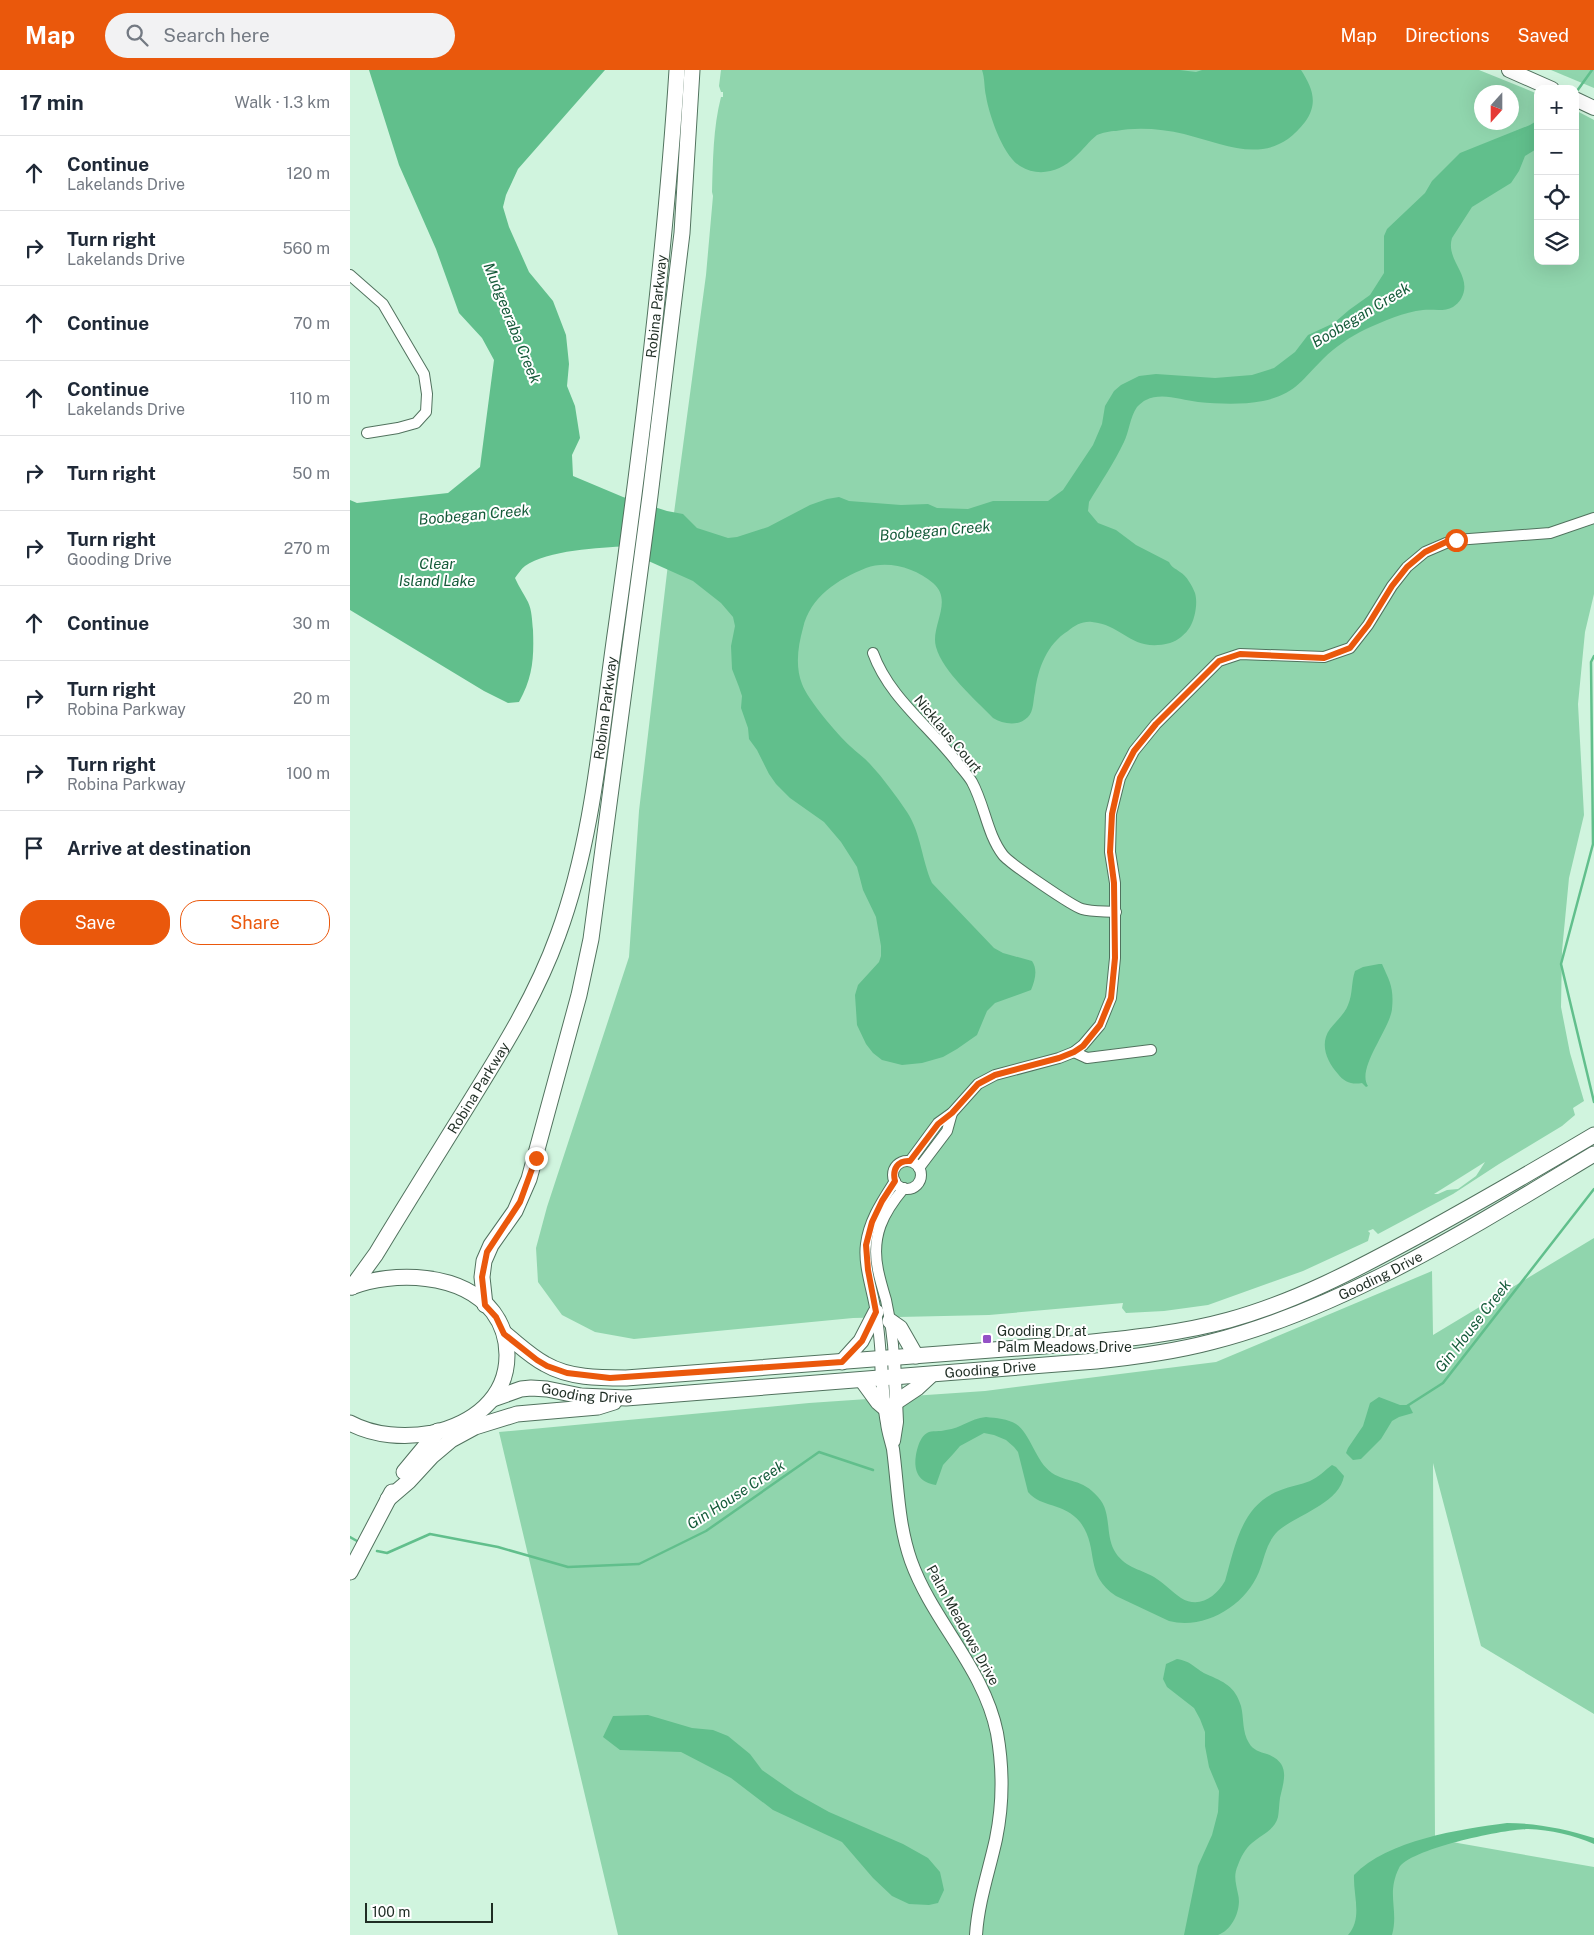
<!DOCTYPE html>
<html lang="en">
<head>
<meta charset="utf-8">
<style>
  body { margin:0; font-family:"Public Sans",sans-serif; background:#f2f2f3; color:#1f2937 }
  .controls { position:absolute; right:15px; top:15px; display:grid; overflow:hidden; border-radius:10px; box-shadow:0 5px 20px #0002 }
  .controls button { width:45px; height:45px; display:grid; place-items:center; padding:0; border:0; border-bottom:1px solid #e0e1e3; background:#fff; color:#1f2937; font:25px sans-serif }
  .compass { position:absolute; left:1124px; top:15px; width:45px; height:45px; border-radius:50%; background:#fff; box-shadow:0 5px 20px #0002; rotate:201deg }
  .scale { position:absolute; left:15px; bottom:12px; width:128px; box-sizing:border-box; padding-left:5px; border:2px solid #1f2d24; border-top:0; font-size:14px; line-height:18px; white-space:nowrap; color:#1f2d24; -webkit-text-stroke:4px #fff; paint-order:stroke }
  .stop { position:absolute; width:15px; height:15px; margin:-11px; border:4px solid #ea580c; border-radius:50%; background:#fff }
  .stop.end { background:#ea580c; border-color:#fff; box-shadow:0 1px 5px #0008 }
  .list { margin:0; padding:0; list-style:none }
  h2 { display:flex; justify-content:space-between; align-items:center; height:65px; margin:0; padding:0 20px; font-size:21px }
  h2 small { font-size:16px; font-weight:400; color:#747a83 }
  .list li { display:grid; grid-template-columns:32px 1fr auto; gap:15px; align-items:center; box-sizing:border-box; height:75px; padding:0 20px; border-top:1px solid #e0e1e3 }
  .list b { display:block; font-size:19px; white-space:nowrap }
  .list p { margin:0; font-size:16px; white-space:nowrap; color:#747a83 }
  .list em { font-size:16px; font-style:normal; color:#747a83 }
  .actions { display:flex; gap:10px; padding:15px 20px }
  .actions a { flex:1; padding:11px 0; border:1px solid #ea580c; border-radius:20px; text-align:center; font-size:18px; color:#ea580c }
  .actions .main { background:#ea580c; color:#fff }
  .icon { flex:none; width:28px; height:28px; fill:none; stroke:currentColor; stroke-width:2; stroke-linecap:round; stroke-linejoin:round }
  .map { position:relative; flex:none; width:1244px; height:1865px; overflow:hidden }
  header { display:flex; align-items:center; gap:30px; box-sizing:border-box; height:70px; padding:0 25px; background:#ea580c; color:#fff }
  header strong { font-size:24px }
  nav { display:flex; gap:28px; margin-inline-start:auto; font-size:18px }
  .search { width:350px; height:45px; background:#f2f2f3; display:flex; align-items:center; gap:12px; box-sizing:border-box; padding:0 18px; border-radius:28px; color:#747a83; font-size:19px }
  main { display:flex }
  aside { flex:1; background:#fff }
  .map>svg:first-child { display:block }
  .green { fill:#90d5ad; fill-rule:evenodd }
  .water { fill:#61bf8c }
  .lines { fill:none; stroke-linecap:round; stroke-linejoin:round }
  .stream { stroke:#61bf8c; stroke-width:2.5 }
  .minor-casing { stroke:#51725e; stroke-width:12 }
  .tertiary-casing { stroke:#51725e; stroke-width:14 }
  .secondary-casing { stroke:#51725e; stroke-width:16 }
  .primary-casing { stroke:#51725e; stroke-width:17 }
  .minor { stroke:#fff; stroke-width:10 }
  .tertiary { stroke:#fff; stroke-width:12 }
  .secondary { stroke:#fff; stroke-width:14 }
  .primary { stroke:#fff; stroke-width:15 }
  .route { stroke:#ea580c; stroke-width:6 }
  .poi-dot { fill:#9451c6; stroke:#fff; stroke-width:2 }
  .labels { text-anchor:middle; stroke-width:4; stroke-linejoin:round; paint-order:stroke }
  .street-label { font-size:14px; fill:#1f2d24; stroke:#fff }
  .poi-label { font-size:14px; fill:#1f2d24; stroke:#fff; text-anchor:start }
  .water-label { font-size:15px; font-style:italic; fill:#155b3a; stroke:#fff }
</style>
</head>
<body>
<header>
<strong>Map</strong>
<div class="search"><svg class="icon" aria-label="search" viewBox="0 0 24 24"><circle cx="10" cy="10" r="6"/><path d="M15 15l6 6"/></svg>Search here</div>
<nav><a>Map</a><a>Directions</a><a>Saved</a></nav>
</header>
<main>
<aside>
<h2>17 min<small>Walk · 1.3 km</small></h2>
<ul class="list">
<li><svg class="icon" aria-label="ahead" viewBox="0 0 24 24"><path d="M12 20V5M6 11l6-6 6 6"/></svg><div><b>Continue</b><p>Lakelands Drive</p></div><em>120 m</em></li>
<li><svg class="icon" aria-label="right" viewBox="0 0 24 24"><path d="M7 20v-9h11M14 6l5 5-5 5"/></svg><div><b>Turn right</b><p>Lakelands Drive</p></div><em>560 m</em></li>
<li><svg class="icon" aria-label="ahead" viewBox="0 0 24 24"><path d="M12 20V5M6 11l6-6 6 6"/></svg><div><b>Continue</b></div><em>70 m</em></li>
<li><svg class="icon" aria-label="ahead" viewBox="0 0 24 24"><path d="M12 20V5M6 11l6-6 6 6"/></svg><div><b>Continue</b><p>Lakelands Drive</p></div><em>110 m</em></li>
<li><svg class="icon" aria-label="right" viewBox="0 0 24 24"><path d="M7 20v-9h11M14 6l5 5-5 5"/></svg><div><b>Turn right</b></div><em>50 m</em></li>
<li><svg class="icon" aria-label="right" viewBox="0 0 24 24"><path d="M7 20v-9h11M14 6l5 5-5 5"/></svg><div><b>Turn right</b><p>Gooding Drive</p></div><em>270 m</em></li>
<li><svg class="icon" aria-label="ahead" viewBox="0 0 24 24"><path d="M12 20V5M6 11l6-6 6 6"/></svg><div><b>Continue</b></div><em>30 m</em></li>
<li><svg class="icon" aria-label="right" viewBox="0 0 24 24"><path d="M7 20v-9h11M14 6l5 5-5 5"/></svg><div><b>Turn right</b><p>Robina Parkway</p></div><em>20 m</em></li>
<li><svg class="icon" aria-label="right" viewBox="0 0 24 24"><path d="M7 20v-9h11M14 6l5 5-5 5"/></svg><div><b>Turn right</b><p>Robina Parkway</p></div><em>100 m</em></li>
<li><svg class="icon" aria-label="arrive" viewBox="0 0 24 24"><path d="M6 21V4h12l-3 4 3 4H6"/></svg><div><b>Arrive at destination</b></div></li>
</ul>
<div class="actions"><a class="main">Save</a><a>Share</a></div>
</aside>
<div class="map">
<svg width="1244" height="1865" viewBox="0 0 1244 1865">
  <rect width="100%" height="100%" fill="#d0f4de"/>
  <g class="green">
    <path d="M 371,0 L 1129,0 L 1188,24 L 1188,191 L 1225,191 L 1225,40 L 1244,50 L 1244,524 L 1235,562 L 1228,634 L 1234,745 L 1219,808 L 1212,881 L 1211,937 L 1220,983 L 1234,1031 L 1223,1038 L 1225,1045 L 1212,1056 L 1149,1094 L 1103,1124 L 1028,1164 L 1023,1159 L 1018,1161 L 1020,1163 L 1018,1171 L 953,1201 L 858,1235 L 814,1241 L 776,1243 L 772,1238 L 773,1233 L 639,1245 L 503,1248 L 284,1269 L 245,1262 L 212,1245 L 188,1212 L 186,1178 L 197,1137 L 279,887 L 289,741 L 324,443 L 356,205 L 363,126 L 362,122 C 363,91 363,58 371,27 L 373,27 L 373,22 L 371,22 L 369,16 ZM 1132,22 L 1162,22 L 1162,52 L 1132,52 ZM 1135,1092 L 1126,1106 L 1108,1119 L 1097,1120 L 1088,1124 L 1084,1124 Z"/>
    <path d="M 1201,0 L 1244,0 L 1244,18 Z"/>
    <path d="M 1244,1168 L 1244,1644 L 1131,1576 L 1083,1393 L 1085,1769 L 1244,1797 L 1244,1865 L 268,1865 L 149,1362 L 459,1333 L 635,1321 L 866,1292 L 1082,1201 L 1083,1265 Z"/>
  </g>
  <g class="water">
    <path d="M 19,0 L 255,0 L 168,99 L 156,125 L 153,137 L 159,157 L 179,202 L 203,231 L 216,265 L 219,294 L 217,316 L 225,336 L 230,368 L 222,385 L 223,406 L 273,427 L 317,441 L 333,444 L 347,458 L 378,468 L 387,467 L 418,457 L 460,435 L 477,429 L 489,427 L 499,431 L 551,435 L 578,434 L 587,438 L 618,439 L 643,431 L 698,431 L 713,420 L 743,375 L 752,354 L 755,336 L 764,321 L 771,315 L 789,306 L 806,304 L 865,308 L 902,305 L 924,298 L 945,282 L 958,265 L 984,253 L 999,240 L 1020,225 L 1034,203 L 1034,166 L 1037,159 L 1075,123 L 1082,111 L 1110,83 L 1180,55 L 1188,50 L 1188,78 L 1175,86 L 1169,101 L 1161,113 L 1122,137 L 1102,168 C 1095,191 1124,206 1111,229 C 1109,232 1106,235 1103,237 C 1094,242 1084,239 1073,240 C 1054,242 1034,251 1016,259 C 1000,267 986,276 973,289 C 951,311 945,324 913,331 C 891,335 870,334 848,332 C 831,330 812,322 796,330 C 793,331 789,335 787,337 C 780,347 779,362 774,372 C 764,393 751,412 739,432 L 738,441 L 748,453 L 766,460 L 786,475 L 819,492 C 822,498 825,498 830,502 C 837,506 842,516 845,523 C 848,533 845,548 840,557 C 836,564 827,571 820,573 C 781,583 774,555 742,552 C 733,551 725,555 718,561 C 697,574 688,598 685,622 C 683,630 684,641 678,647 C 668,657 653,654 643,648 C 625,629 593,602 586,577 C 580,556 604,531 583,513 C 565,498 538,490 516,498 C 488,509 460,527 453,558 C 448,576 445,596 452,614 C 458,630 487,664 500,676 C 507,683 514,687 520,694 C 534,709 546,726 557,742 C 571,763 572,791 582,813 L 644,878 L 653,883 L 682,891 C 688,900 685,910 681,920 L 645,933 L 637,941 L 627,965 L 607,979 L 593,987 L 572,993 L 552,995 L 532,990 L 523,983 L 516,974 L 507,955 L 505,925 L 508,915 L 529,892 L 531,886 L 531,876 L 526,847 L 513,820 L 507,797 L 491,772 L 474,752 L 440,728 L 426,714 L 419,704 L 407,680 L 399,669 L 398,658 L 391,638 L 392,626 L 389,617 L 382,599 L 381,576 L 385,556 L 383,547 L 371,533 L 343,511 L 294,489 L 277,476 C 250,478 197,480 175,496 C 171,499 168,504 165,508 C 169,517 174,524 178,532 C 182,540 182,551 183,560 C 184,588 183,607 169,632 L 158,633 L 134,621 L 0,540 L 0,430 L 7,433 L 98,423 L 130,397 L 144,290 L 132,268 L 109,243 L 86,179 L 49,95 Z"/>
    <path d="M 632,0 L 830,0 L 846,2 L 852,0 L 951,0 C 962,17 969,33 955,52 C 920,98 878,75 834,64 C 813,59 787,57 766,61 C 760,61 752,63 747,65 C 739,71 733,80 725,87 C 711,101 689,108 670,96 C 653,86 639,45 636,26 C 634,17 635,9 632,0 Z"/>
    <path d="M 1029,894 L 1032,894 C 1040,912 1044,918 1042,939 C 1040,959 1006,999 1018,1016 L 1016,1017 L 1012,1013 C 1002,1015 994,1012 988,1004 C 977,992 969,974 980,959 C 986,951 994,945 998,935 C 1003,924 1001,912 1005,901 L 1013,897 Z"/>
    <path d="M 1029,1327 L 1050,1335 L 1059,1335 L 1063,1343 L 1049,1347 L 1042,1351 L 1031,1369 L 1011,1389 L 1003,1390 L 996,1383 L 998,1378 L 1013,1356 L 1020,1333 Z"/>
    <path d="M 636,1347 C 646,1348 658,1349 666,1354 C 681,1364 685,1391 702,1403 C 717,1413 732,1408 748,1427 C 762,1442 755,1463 764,1480 C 773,1497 790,1499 804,1507 C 814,1513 822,1522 831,1528 C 849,1539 866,1527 875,1511 C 885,1477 891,1434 931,1420 C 940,1416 951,1415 960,1411 C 969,1407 975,1400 982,1395 L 986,1397 L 994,1406 C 989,1434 946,1445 928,1461 C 916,1473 915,1487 909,1502 C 895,1536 855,1560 819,1551 L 766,1526 C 733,1504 750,1478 730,1452 C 714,1432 691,1438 678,1422 L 668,1382 L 664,1377 L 656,1370 L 644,1365 L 634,1363 L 610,1376 L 604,1383 L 593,1395 L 586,1415 C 565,1412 563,1396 567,1380 C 569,1373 571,1367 577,1363 C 582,1360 590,1362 596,1360 C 612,1358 619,1349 636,1347 Z"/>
    <path d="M 827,1589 C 843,1592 844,1598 856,1604 C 874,1612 885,1616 891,1636 C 894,1648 892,1662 899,1673 C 903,1680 910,1682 917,1684 C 941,1693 934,1710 930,1728 C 929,1735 929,1741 928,1747 C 924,1761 912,1764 902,1773 C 895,1779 891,1787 888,1795 C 883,1806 886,1813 888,1824 C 892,1838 883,1860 868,1865 C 861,1865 843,1865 834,1865 L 848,1796 L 862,1765 L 868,1742 L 869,1721 L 859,1697 L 855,1676 L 855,1662 L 850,1649 L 844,1638 L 817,1617 L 813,1609 L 816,1594 Z"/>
    <path d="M 298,1645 L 342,1658 L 363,1660 L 378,1666 L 400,1684 L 412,1700 L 445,1723 L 479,1742 L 553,1774 L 578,1788 L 590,1802 L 594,1820 L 588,1833 L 579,1835 L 559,1834 L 542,1826 L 523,1808 L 492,1772 L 423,1740 L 381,1708 L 331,1682 L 270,1680 L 253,1667 L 263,1646 Z"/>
    <path d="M 1157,1753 C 1186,1753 1216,1759 1244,1768 L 1244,1774 C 1223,1765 1201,1760 1178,1759 C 1155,1759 1059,1779 1049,1798 C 1036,1824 1049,1840 1042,1865 L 998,1865 C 1013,1848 1003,1826 1004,1805 C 1037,1770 1111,1759 1157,1753 Z"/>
  </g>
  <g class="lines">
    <g class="stream">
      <path d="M 1227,21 L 1242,0"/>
      <path d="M 1244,586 L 1241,592 L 1243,774 L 1211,894 L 1244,1032"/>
      <path d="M 1057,1336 L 1093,1313 L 1244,1119"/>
      <path d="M 0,1467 L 7,1471"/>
      <path d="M 27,1481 L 37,1483 L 80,1464 L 148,1477 L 218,1497 L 289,1494 L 356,1461 L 469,1382 L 523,1400"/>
    </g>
    <defs>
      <g id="minor">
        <path d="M 0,205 L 33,234 L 74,304 L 77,324 L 76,342 L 66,353 L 48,358 L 17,363"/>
        <path d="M 523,583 C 539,627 578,655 606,691 C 611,698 618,705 622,712 C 635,736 637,764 653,785 C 659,793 722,836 732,839 C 742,842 755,841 766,842"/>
        <path d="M 724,982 L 737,988 L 801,980"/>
        <path d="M 560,1091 L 588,1053 L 602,1043 L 628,1014 L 645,1005 L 709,988 L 724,982 L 733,975 L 750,955 L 761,928 L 765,888 L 765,813 L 760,782 L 761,744 L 770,708 L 784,681 L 806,654 L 869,591 L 890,584 L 974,587 L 1000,578 L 1018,555 L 1042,516 L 1057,497 L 1075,482 L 1096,473 L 1106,470 L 1200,463 L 1244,448"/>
        <circle cx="557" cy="1105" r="14"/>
        <path d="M 569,1098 L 597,1061 L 602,1043"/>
        <path d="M 544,1288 C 543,1268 540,1249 536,1230 C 533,1220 530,1210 528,1200 C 521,1166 533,1143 554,1118"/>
        <path d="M 531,1289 C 530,1274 529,1258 526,1243 C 523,1221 513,1196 516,1174 C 519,1150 533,1130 545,1111"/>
      </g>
      <g id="tertiary">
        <path d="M 531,1289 C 532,1310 533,1332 537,1353 C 538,1362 541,1370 543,1379 C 548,1417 548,1454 561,1491 C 583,1552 634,1598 647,1663 C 653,1697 653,1735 646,1769 C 639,1801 628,1832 626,1865"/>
        <path d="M 544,1371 L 547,1352 L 544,1288"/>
      </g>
      <g id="secondary">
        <path d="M 1159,0 L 1202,19"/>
        <path d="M 1225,29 L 1244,38"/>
      </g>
      <g id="primary">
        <path id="s1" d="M 2,1217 L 26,1184 C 56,1134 87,1085 118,1035 C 152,980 186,926 208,865 C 244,767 251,661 266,558 C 292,373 315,187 327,0"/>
        <path d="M 135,1235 L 132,1207 L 134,1191 L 141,1175 L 165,1141 L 179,1109 L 229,925 L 241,869 L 300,426 L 332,163 L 342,0"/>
        <path d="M 540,1251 L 550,1258 L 566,1286"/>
        <path d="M 154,1263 C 168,1274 180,1286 195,1294 C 219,1308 249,1308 276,1308 L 733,1273 C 783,1268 832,1263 879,1250 C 945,1232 1007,1199 1066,1167 C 1126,1134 1185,1100 1244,1065"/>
        <path d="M 492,1292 L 511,1271 L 526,1242"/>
        <path d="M 512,1310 L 528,1332 L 535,1338"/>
        <path id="s2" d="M 143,1329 L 171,1319 L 181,1318 L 197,1319 L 231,1326 L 276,1328 L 746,1291 C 785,1287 823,1282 861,1272 C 995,1238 1126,1155 1244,1084"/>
        <path d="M 546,1332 L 567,1318 L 580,1306"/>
        <path d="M 0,1353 C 24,1366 55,1368 82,1363 C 122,1354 157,1329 157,1285 C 157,1269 152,1254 143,1242 C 112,1202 43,1201 1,1217"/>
        <path d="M 54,1402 L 88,1361"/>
        <path d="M 38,1429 L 59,1411 L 82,1386 L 101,1370 L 125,1357 L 167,1344 L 248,1337 L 264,1332"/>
        <path d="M 0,1502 L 42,1422"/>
      </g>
    </defs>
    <use href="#minor" class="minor-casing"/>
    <use href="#tertiary" class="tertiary-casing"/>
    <use href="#secondary" class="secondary-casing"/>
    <use href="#primary" class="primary-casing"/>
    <use href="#minor" class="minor"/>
    <use href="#tertiary" class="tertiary"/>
    <use href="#secondary" class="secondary"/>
    <use href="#primary" class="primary"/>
  </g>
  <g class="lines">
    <path class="route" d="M 186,1088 L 170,1132 L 137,1182 L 132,1207 L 135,1235 L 146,1247 L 154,1264 L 187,1290 L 197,1296 L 217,1303 L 260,1308 L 492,1292 L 512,1271 L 526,1242 L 518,1200 L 516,1175 L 522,1152 L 532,1131 L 545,1111 C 542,1099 548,1090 560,1091 L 588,1054 L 602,1043 L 628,1014 L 645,1005 L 709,988 L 724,982 L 733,976 L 750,955 L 761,928 L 765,888 L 764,813 L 760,782 L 762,744 L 770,708 L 784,681 L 806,654 L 869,591 L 890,584 L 974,588 L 1000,578 L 1018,555 L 1042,516 L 1057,497 L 1075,482 L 1096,472 L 1106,470"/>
  </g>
  <rect class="poi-dot" x="632" y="1264" width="10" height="10" rx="2.5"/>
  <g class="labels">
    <g class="street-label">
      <text dy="5" stroke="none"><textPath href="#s1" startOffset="1046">Robina Parkway</textPath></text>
      <text dy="5" stroke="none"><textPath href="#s1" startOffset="641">Robina Parkway</textPath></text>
      <text transform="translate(598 664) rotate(50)" y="5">Nicklaus Court</text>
      <text dy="5" stroke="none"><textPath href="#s1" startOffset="236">Robina Parkway</textPath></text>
      <text dy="5" stroke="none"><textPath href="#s2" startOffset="906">Gooding Drive</textPath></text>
      <text dy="5" stroke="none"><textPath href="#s2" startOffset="501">Gooding Drive</textPath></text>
      <text dy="5" stroke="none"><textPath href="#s2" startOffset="96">Gooding Drive</textPath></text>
      <text transform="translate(613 1555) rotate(61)" y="5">Palm Meadows Drive</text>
    </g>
    <g class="poi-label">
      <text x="647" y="1266">Gooding Dr at<tspan x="647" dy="16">Palm Meadows Drive</tspan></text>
    </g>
    <g class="water-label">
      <text transform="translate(1011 245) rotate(-31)" y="5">Boobegan Creek</text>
      <text transform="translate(162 253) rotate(68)" y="5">Mudgeeraba Creek</text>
      <text transform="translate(124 445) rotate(-5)" y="5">Boobegan Creek</text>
      <text transform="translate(585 461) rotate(-5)" y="5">Boobegan Creek</text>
      <text x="87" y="499">Clear<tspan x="87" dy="17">Island Lake</tspan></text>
      <text transform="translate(1123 1256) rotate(-52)" y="5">Gin House Creek</text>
      <text transform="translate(386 1425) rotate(-33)" y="5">Gin House Creek</text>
    </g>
  </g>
</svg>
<div class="controls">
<button>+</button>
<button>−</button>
<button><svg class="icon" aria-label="locate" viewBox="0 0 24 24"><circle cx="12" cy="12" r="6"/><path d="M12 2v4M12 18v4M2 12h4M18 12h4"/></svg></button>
<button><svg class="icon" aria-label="layers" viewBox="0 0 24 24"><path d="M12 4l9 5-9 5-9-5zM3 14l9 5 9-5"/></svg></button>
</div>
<svg class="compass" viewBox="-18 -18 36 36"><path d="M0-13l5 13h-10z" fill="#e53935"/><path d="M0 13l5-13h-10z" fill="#747a83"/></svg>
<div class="scale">100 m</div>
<div class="stop" style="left:1106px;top:470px"></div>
<div class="stop end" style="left:186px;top:1088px"></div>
</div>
</main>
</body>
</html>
